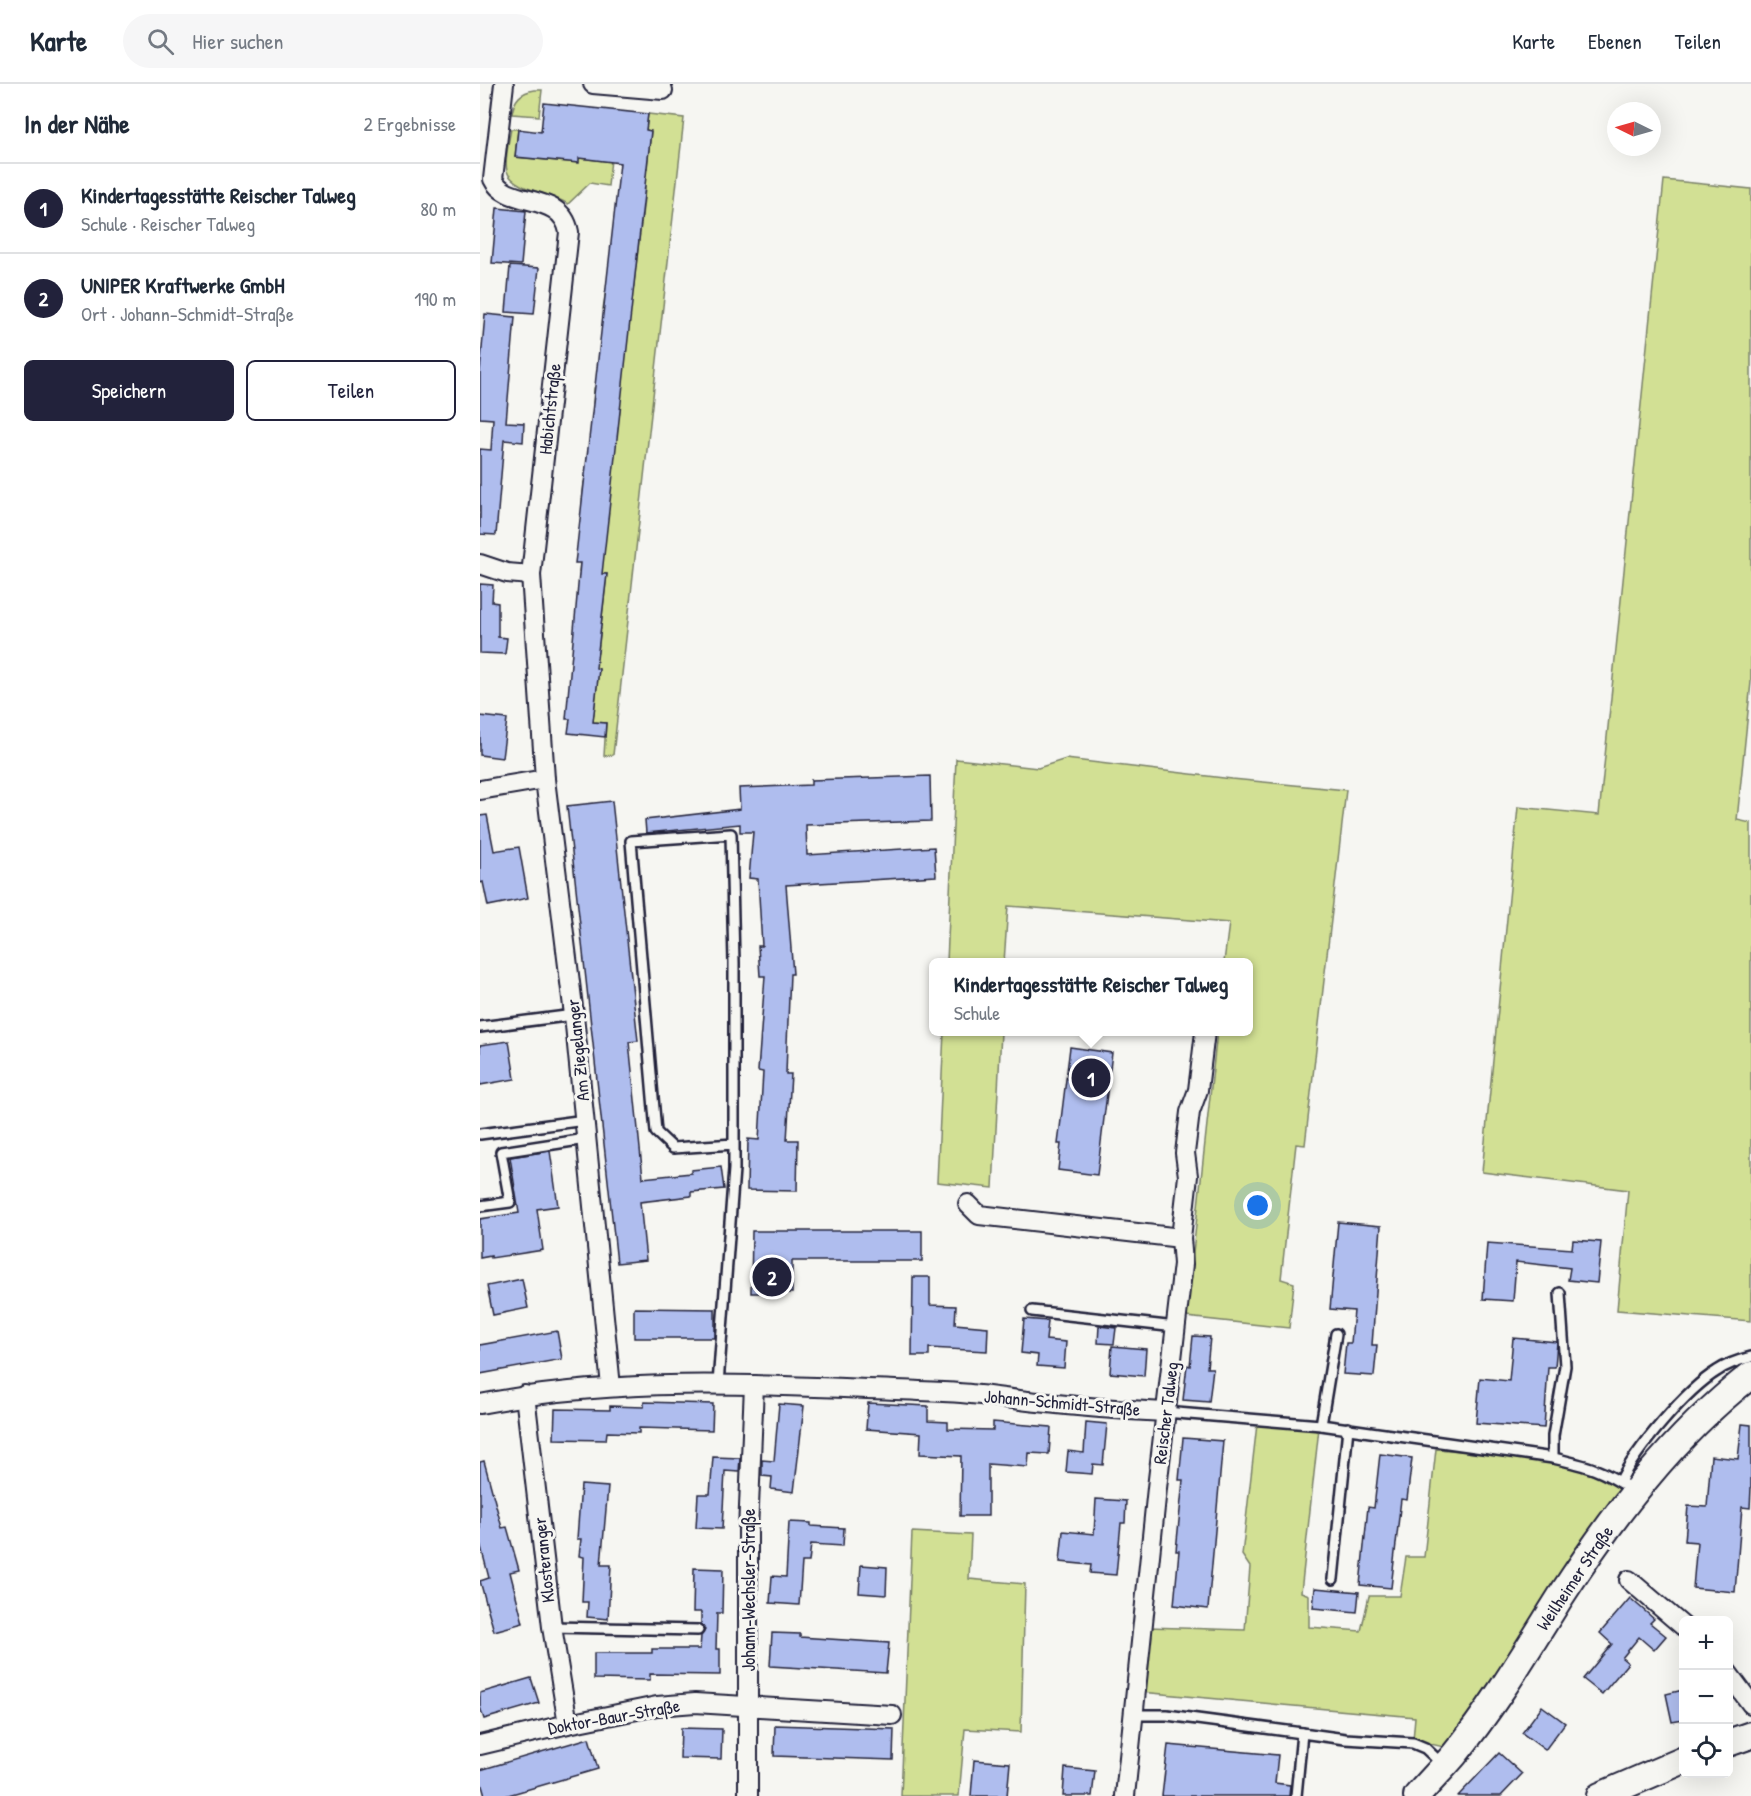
<!DOCTYPE html>
<html lang="de">
<head>
<meta charset="utf-8">
<style>
  body { margin:0; font-family:"Patrick Hand",sans-serif; background:#f6f6f7; color:#1f2937 }
  .controls { position:absolute; right:18px; bottom:18px; display:grid; overflow:hidden; border-radius:9px; box-shadow:0 6px 24px #0002 }
  .controls button { width:54px; height:54px; display:grid; place-items:center; padding:0; border:0; border-bottom:2px solid #e0e1e3; background:#fff; color:#1f2937; font:30px sans-serif }
  .compass { position:absolute; left:1127px; top:18px; width:54px; height:54px; border-radius:50%; background:#fff; box-shadow:0 6px 24px #0002; rotate:275deg }
  .you { position:absolute; left:778px; top:1122px; width:21px; height:21px; margin:-15px; border:4px solid #fff; border-radius:50%; background:#1a73e8; box-shadow:0 0 0 9px #1a73e833 }
  .badge { display:grid; place-items:center; width:39px; height:39px; border-radius:50%; background:#22223b; color:#fff; font-size:20px; font-weight:700 }
  .pin { position:absolute; translate:-50% -50%; border:3px solid #fff; box-shadow:0 2px 6px #0006 }
  .popup { position:absolute; left:449px; top:874px; width:324px; height:78px; box-sizing:border-box; display:grid; place-content:center; border-radius:9px; background:#fff; filter:drop-shadow(0 2px 4px #0005); font-size:20px; white-space:nowrap; color:#747a83 }
  .popup b { font-size:22px; color:#1f2937 }
  .popup::after { content:''; position:absolute; left:50%; top:100%; margin-left:-12px; border:12px solid transparent; border-top-color:#fff }
  .list { margin:0; padding:0; list-style:none }
  h2 { display:flex; justify-content:space-between; align-items:center; height:78px; margin:0; padding:0 24px; font-size:26px }
  h2 small { font-size:20px; font-weight:400; color:#747a83 }
  .list li { display:grid; grid-template-columns:39px 1fr auto; gap:18px; align-items:center; box-sizing:border-box; height:90px; padding:0 24px; border-top:2px solid #e0e1e3 }
  .list b { display:block; font-size:22px; white-space:nowrap }
  .list p { margin:0; font-size:20px; white-space:nowrap; color:#747a83 }
  .list em { font-size:20px; font-style:normal; color:#747a83 }
  .actions { display:flex; gap:12px; padding:18px 24px }
  .actions a { flex:1; padding:14px 0; border:2px solid #22223b; border-radius:9px; text-align:center; font-size:21px; color:#22223b }
  .actions .main { background:#22223b; color:#fff }
  .icon { flex:none; width:33px; height:33px; fill:none; stroke:currentColor; stroke-width:2; stroke-linecap:round; stroke-linejoin:round }
  .map { position:relative; flex:none; width:1271px; height:1712px; overflow:hidden }
  header { display:flex; align-items:center; gap:36px; box-sizing:border-box; height:84px; padding:0 30px; background:#fff; border-bottom:2px solid #e0e1e3 }
  header strong { font-size:28px }
  nav { display:flex; gap:33px; margin-inline-start:auto; font-size:21px }
  .search { width:420px; height:54px; background:#f6f6f7; display:flex; align-items:center; gap:15px; box-sizing:border-box; padding:0 21px; border-radius:33px; color:#747a83; font-size:22px }
  main { display:flex }
  aside { flex:1; background:#fff }
  .map>svg:first-child { display:block }
  .green { fill:#d2e094; stroke:#7a8168; stroke-width:1.5 }
  .building { fill:#afbdee; stroke:#22223b; stroke-width:1.5 }
  .lines { fill:none; stroke-linecap:round; stroke-linejoin:round }
  .lane-casing { stroke:#22223b; stroke-width:14 }
  .street-casing { stroke:#22223b; stroke-width:22 }
  .secondary-casing { stroke:#22223b; stroke-width:30 }
  .lane { stroke:#f6f6f2; stroke-width:9 }
  .street { stroke:#f6f6f2; stroke-width:18 }
  .secondary { stroke:#f6f6f2; stroke-width:26 }
  .labels { text-anchor:middle; stroke-width:6; stroke-linejoin:round; paint-order:stroke }
  .street-label { font-size:18px; fill:#22223b; stroke:#f6f6f2 }
</style>
</head>
<body>
<header>
<strong>Karte</strong>
<div class="search"><svg class="icon" aria-label="search" viewBox="0 0 24 24"><circle cx="10" cy="10" r="6"/><path d="M15 15l6 6"/></svg>Hier suchen</div>
<nav><a>Karte</a><a>Ebenen</a><a>Teilen</a></nav>
</header>
<main>
<aside>
<h2>In der Nähe<small>2 Ergebnisse</small></h2>
<ul class="list">
<li><span class="badge">1</span><div><b>Kindertagesstätte Reischer Talweg</b><p>Schule · Reischer Talweg</p></div><em>80 m</em></li>
<li><span class="badge">2</span><div><b>UNIPER Kraftwerke GmbH</b><p>Ort · Johann-Schmidt-Straße</p></div><em>190 m</em></li>
</ul>
<div class="actions"><a class="main">Speichern</a><a>Teilen</a></div>
</aside>
<div class="map">
<svg width="1271" height="1712" viewBox="0 0 1271 1712">
  <rect width="100%" height="100%" fill="#f6f6f2"/>
  <filter id="ink" filterUnits="userSpaceOnUse"><feTurbulence type="fractalNoise" baseFrequency=".0167" numOctaves="2"/><feDisplacementMap in="SourceGraphic" scale="12" xChannelSelector="R" yChannelSelector="G"/><feConvolveMatrix kernelMatrix="1 2 1 2 8 2 1 2 1" color-interpolation-filters="sRGB"/></filter>
  <g filter="url(#ink)">
    <g class="green">
      <path d="M 55,6 L 62,6 L 59,32 L 32,30 C 34,15 41,8 55,6 Z"/>
      <path d="M 168,30 L 204,34 L 133,671 L 124,672 L 126,639 L 113,638 L 119,585 L 104,583 L 118,569 L 127,490 L 99,487 L 100,479 L 129,422 L 102,419 L 104,398 L 131,401 L 140,322 L 113,319 L 114,304 L 141,307 L 150,228 L 123,225 L 126,205 L 153,208 L 165,106 L 163,85 L 167,85 L 171,47 L 166,46 Z"/>
      <path d="M 31,45 L 38,45 L 35,73 L 98,79 L 99,74 L 125,77 L 134,50 L 128,102 L 110,99 L 88,120 C 72,109 33,106 27,87 C 24,75 29,57 31,45 Z"/>
      <path d="M 1184,96 L 1271,105 L 1271,598 L 1257,736 L 1271,739 L 1271,1237 L 1137,1226 L 1148,1106 L 1002,1088 L 1038,723 L 1119,731 Z"/>
      <path d="M 476,675 L 558,684 L 586,675 L 752,695 L 866,706 L 825,1061 L 816,1060 L 801,1195 L 814,1199 L 809,1244 L 706,1233 L 737,948 L 768,948 L 768,878 L 744,878 L 749,839 L 528,822 L 524,878 L 467,878 Z"/>
      <path d="M 464,948 L 521,948 L 513,1104 L 457,1098 Z"/>
      <path d="M 777,1340 L 839,1344 L 821,1508 L 829,1511 L 829,1543 L 881,1547 L 889,1512 L 920,1512 L 926,1473 L 944,1473 L 956,1365 L 1095,1376 L 1148,1404 L 968,1664 L 933,1656 L 935,1633 L 661,1608 L 668,1543 L 765,1546 L 770,1483 L 762,1471 Z"/>
      <path d="M 432,1448 L 491,1451 L 489,1495 L 545,1500 L 541,1648 L 485,1645 L 479,1712 L 421,1712 Z"/>
    </g>
    <g class="building">
      <path d="M 64,19 L 168,30 L 166,46 L 171,47 L 122,490 L 127,490 L 116,584 L 119,585 L 113,638 L 126,639 L 125,653 L 88,649 L 90,635 L 86,635 L 100,479 L 95,479 L 96,471 L 140,79 L 99,74 L 99,79 L 35,73 L 38,45 L 61,48 Z"/>
      <path d="M 17,124 L 46,127 L 41,181 L 12,179 Z"/>
      <path d="M 30,182 L 59,184 L 54,230 L 26,228 Z"/>
      <path d="M 5,230 L 35,233 L 26,338 L 44,339 L 43,358 L 24,356 L 16,451 L 0,450 L 0,365 L 11,366 L 13,335 L 0,334 L 0,288 Z"/>
      <path d="M 0,500 L 13,501 L 12,518 L 18,519 L 18,553 L 27,554 L 25,570 L 0,569 Z"/>
      <path d="M 0,632 L 27,635 L 22,674 L 0,671 Z"/>
      <path d="M 450,692 L 451,737 L 326,741 L 327,771 L 454,763 L 456,792 L 306,801 L 313,890 L 310,890 L 307,960 L 306,990 L 311,990 L 307,1056 L 318,1056 L 317,1107 L 267,1106 L 268,1055 L 279,1056 L 283,988 L 278,987 L 285,892 L 280,892 L 278,862 L 282,862 L 278,795 L 269,794 L 273,748 L 260,748 L 260,740 L 166,749 L 165,736 L 260,725 L 259,704 L 331,701 L 331,696 Z"/>
      <path d="M 132,717 L 158,957 L 149,958 L 163,1094 L 211,1089 L 211,1086 L 241,1083 L 244,1105 L 211,1108 L 211,1112 L 160,1118 L 166,1176 L 137,1179 L 87,722 Z"/>
      <path d="M 7,731 L 14,767 L 39,763 L 48,814 L 8,822 L 3,798 L 0,799 L 0,732 Z"/>
      <path d="M 29,957 L 35,995 L 0,1001 L 0,961 Z"/>
      <path d="M 590,963 L 632,969 L 617,1091 L 578,1086 L 581,1060 L 578,1060 Z"/>
      <path d="M 70,1067 L 78,1122 L 57,1125 L 63,1166 L 11,1174 L 11,1172 L 0,1174 L 0,1135 L 39,1129 L 30,1073 Z"/>
      <path d="M 858,1138 L 901,1142 L 892,1261 L 897,1261 L 894,1292 L 863,1290 L 866,1259 L 871,1259 L 874,1227 L 850,1225 Z"/>
      <path d="M 272,1147 L 442,1147 L 442,1177 L 312,1177 L 312,1209 L 271,1209 Z"/>
      <path d="M 1093,1156 L 1121,1158 L 1117,1199 L 1088,1196 L 1090,1184 L 1036,1178 L 1033,1217 L 1003,1215 L 1007,1159 L 1092,1165 Z"/>
      <path d="M 433,1193 L 450,1193 L 450,1221 L 476,1222 L 475,1240 L 508,1243 L 507,1267 L 449,1264 L 449,1272 L 432,1272 Z"/>
      <path d="M 42,1195 L 48,1224 L 13,1231 L 7,1202 Z"/>
      <path d="M 154,1224 L 235,1225 L 235,1254 L 154,1254 Z"/>
      <path d="M 544,1235 L 568,1237 L 566,1256 L 586,1258 L 584,1284 L 557,1282 L 558,1271 L 541,1269 Z"/>
      <path d="M 619,1242 L 636,1244 L 634,1260 L 618,1259 Z"/>
      <path d="M 77,1247 L 82,1275 L 0,1290 L 0,1261 Z"/>
      <path d="M 713,1252 L 730,1253 L 727,1284 L 733,1284 L 729,1318 L 703,1316 L 707,1281 L 710,1282 Z"/>
      <path d="M 1033,1254 L 1077,1258 L 1075,1283 L 1068,1283 L 1064,1344 L 996,1339 L 1000,1294 L 1029,1297 Z"/>
      <path d="M 632,1262 L 666,1265 L 664,1292 L 630,1289 Z"/>
      <path d="M 164,1318 L 233,1320 L 232,1346 L 159,1344 L 159,1349 L 127,1348 L 126,1356 L 74,1355 L 75,1325 L 130,1326 L 130,1322 L 164,1323 Z"/>
      <path d="M 388,1319 L 448,1322 L 448,1337 L 468,1338 L 468,1345 L 513,1346 L 513,1338 L 571,1343 L 569,1370 L 549,1369 L 548,1383 L 508,1380 L 508,1432 L 480,1432 L 481,1372 L 440,1370 L 441,1349 L 386,1345 Z"/>
      <path d="M 299,1320 L 324,1322 L 314,1408 L 291,1405 L 292,1393 L 282,1392 L 282,1376 L 294,1377 Z"/>
      <path d="M 606,1338 L 627,1340 L 623,1381 L 613,1380 L 612,1390 L 586,1388 L 588,1367 L 604,1369 Z"/>
      <path d="M 1262,1340 L 1271,1341 L 1271,1404 L 1270,1424 L 1262,1423 L 1255,1508 L 1213,1504 L 1217,1458 L 1205,1457 L 1208,1422 L 1227,1423 L 1231,1372 L 1258,1375 Z"/>
      <path d="M 703,1354 L 743,1357 L 728,1525 L 694,1521 L 699,1467 L 696,1467 L 703,1396 L 699,1396 Z"/>
      <path d="M 900,1370 L 932,1374 L 927,1416 L 921,1415 L 911,1504 L 880,1501 L 888,1423 L 894,1424 Z"/>
      <path d="M 233,1373 L 260,1374 L 259,1388 L 245,1387 L 242,1445 L 216,1444 L 218,1410 L 230,1410 Z"/>
      <path d="M 4,1377 L 22,1444 L 27,1443 L 39,1486 L 30,1488 L 43,1539 L 14,1547 L 0,1497 L 9,1494 L 0,1459 L 0,1378 Z"/>
      <path d="M 101,1401 L 128,1403 L 121,1481 L 131,1481 L 128,1535 L 107,1533 L 108,1518 L 102,1518 L 104,1473 L 99,1472 L 101,1455 L 97,1455 Z"/>
      <path d="M 616,1415 L 646,1417 L 645,1439 L 641,1439 L 636,1491 L 610,1489 L 611,1481 L 580,1478 L 583,1447 L 614,1450 Z"/>
      <path d="M 309,1438 L 331,1439 L 331,1442 L 364,1444 L 363,1462 L 331,1460 L 329,1478 L 322,1478 L 319,1521 L 290,1519 L 292,1492 L 306,1493 Z"/>
      <path d="M 381,1481 L 407,1483 L 406,1511 L 379,1509 Z"/>
      <path d="M 214,1484 L 243,1485 L 242,1529 L 237,1529 L 236,1565 L 240,1565 L 240,1591 L 170,1590 L 170,1596 L 114,1595 L 114,1569 L 172,1569 L 172,1565 L 220,1565 L 221,1552 L 225,1546 L 221,1540 L 221,1528 L 213,1528 Z"/>
      <path d="M 835,1504 L 879,1508 L 877,1528 L 833,1524 Z"/>
      <path d="M 1150,1514 L 1174,1535 L 1170,1539 L 1186,1552 L 1174,1566 L 1159,1553 L 1142,1574 L 1148,1579 L 1122,1610 L 1103,1595 L 1132,1560 L 1120,1549 Z"/>
      <path d="M 292,1549 L 320,1550 L 320,1553 L 409,1559 L 406,1589 L 290,1582 Z"/>
      <path d="M 51,1594 L 59,1619 L 4,1635 L 0,1623 L 0,1609 Z"/>
      <path d="M 1203,1606 L 1203,1636 L 1192,1638 L 1186,1610 Z"/>
      <path d="M 1062,1622 L 1085,1639 L 1065,1666 L 1042,1649 Z"/>
      <path d="M 295,1641 L 414,1645 L 413,1676 L 294,1672 Z"/>
      <path d="M 201,1644 L 242,1645 L 241,1675 L 200,1674 Z"/>
      <path d="M 109,1654 L 118,1685 L 25,1712 L 5,1712 L 0,1695 L 0,1686 Z"/>
      <path d="M 688,1661 L 798,1671 L 795,1699 L 810,1701 L 809,1712 L 682,1712 Z"/>
      <path d="M 1019,1669 L 1042,1690 L 1021,1712 L 978,1712 Z"/>
      <path d="M 494,1676 L 530,1679 L 527,1712 L 491,1712 Z"/>
      <path d="M 585,1684 L 615,1687 L 612,1712 L 583,1712 Z"/>
    </g>
    <g class="lines">
      <defs>
        <g id="lane">
          <path d="M 0,943 L 94,931"/>
          <path d="M 0,1050 L 105,1036"/>
          <path d="M 0,1122 L 30,1118 L 21,1068 L 106,1055"/>
          <path d="M 552,1227 L 696,1243"/>
          <path d="M 238,1300 L 254,1085 L 254,879 L 251,750 L 151,757 L 176,1048 L 193,1064 L 254,1060"/>
          <path d="M 685,1328 L 841,1341 L 1073,1374 C 1109,1382 1122,1386 1153,1406"/>
          <path d="M 841,1341 L 856,1250"/>
          <path d="M 1073,1374 L 1073,1352 L 1085,1282 L 1080,1209"/>
          <path d="M 1140,1398 C 1156,1365 1206,1306 1237,1287 C 1247,1280 1259,1276 1271,1273"/>
          <path d="M 853,1495 L 868,1344"/>
          <path d="M 72,1543 L 218,1546"/>
          <path d="M 654,1631 L 687,1631 L 822,1649"/>
          <path d="M 816,1712 L 822,1649 L 865,1655 L 933,1659 L 945,1664 L 962,1680"/>
        </g>
        <g id="street">
          <path d="M 24,0 L 13,95 C 27,125 81,106 89,148 L 51,491 L 65,695"/>
          <path d="M 113,0 L 183,6"/>
          <path d="M 0,480 L 27,489 L 51,491"/>
          <path d="M 0,706 L 65,695 L 94,931 L 131,1303"/>
          <path d="M 488,1120 L 499,1131 L 701,1154"/>
          <path d="M 45,1311 L 72,1543 L 88,1640"/>
          <path d="M 0,1320 C 152,1290 309,1302 463,1308 C 495,1309 527,1315 558,1318 C 601,1323 643,1326 685,1328"/>
          <path d="M 1149,1496 L 1204,1543"/>
          <path d="M 1248,1589 L 1271,1620"/>
          <path d="M 0,1661 L 88,1640 L 177,1622 L 215,1619 L 412,1631"/>
          <path d="M 268,1712 L 268,1447 L 274,1301"/>
          <path d="M 645,1712 L 677,1404 L 703,1180 L 701,1154 L 708,1092 L 705,1069 L 710,1028 L 718,1006 L 725,948"/>
        </g>
        <g id="secondary">
          <path d="M 1248,1659 L 1271,1651"/>
          <path d="M 937,1712 C 949,1698 962,1685 974,1671 C 1014,1622 1047,1566 1081,1512 C 1134,1430 1193,1352 1271,1291"/>
          <path d="M 1120,1712 L 1204,1676"/>
        </g>
      </defs>
      <use href="#lane" class="lane-casing"/>
      <use href="#street" class="street-casing"/>
      <use href="#secondary" class="secondary-casing"/>
      <use href="#lane" class="lane"/>
      <use href="#street" class="street"/>
      <use href="#secondary" class="secondary"/>
    </g>
  </g>
  <g class="labels">
    <g class="street-label">
      <text transform="translate(70 325) rotate(-84)" y="6">Habichtstraße</text>
      <text transform="translate(98 966) rotate(-96)" y="6">Am Ziegelanger</text>
      <text transform="translate(582 1319) rotate(5)" y="6">Johann-Schmidt-Straße</text>
      <text transform="translate(686 1329) rotate(-83)" y="6">Reischer Talweg</text>
      <text transform="translate(64 1476) rotate(-96)" y="6">Klosteranger</text>
      <text transform="translate(1095 1494) rotate(-56)" y="6">Weilheimer Straße</text>
      <text transform="translate(269 1506) rotate(-90)" y="6">Johann-Wechsler-Straße</text>
      <text transform="translate(134 1633) rotate(-10)" y="6">Doktor-Baur-Straße</text>
    </g>
  </g>
</svg>
<div class="controls">
<button>+</button>
<button>−</button>
<button><svg class="icon" aria-label="locate" viewBox="0 0 24 24"><circle cx="12" cy="12" r="6"/><path d="M12 2v4M12 18v4M2 12h4M18 12h4"/></svg></button>
</div>
<svg class="compass" viewBox="-18 -18 36 36"><path d="M0-13l5 13h-10z" fill="#e53935"/><path d="M0 13l5-13h-10z" fill="#747a83"/></svg>
<div class="you"></div>
<div class="pin badge" style="left:611px;top:994px">1</div>
<div class="popup"><b>Kindertagesstätte Reischer Talweg</b>Schule</div>
<div class="pin badge" style="left:292px;top:1193px">2</div>
</div>
</main>
</body>
</html>
